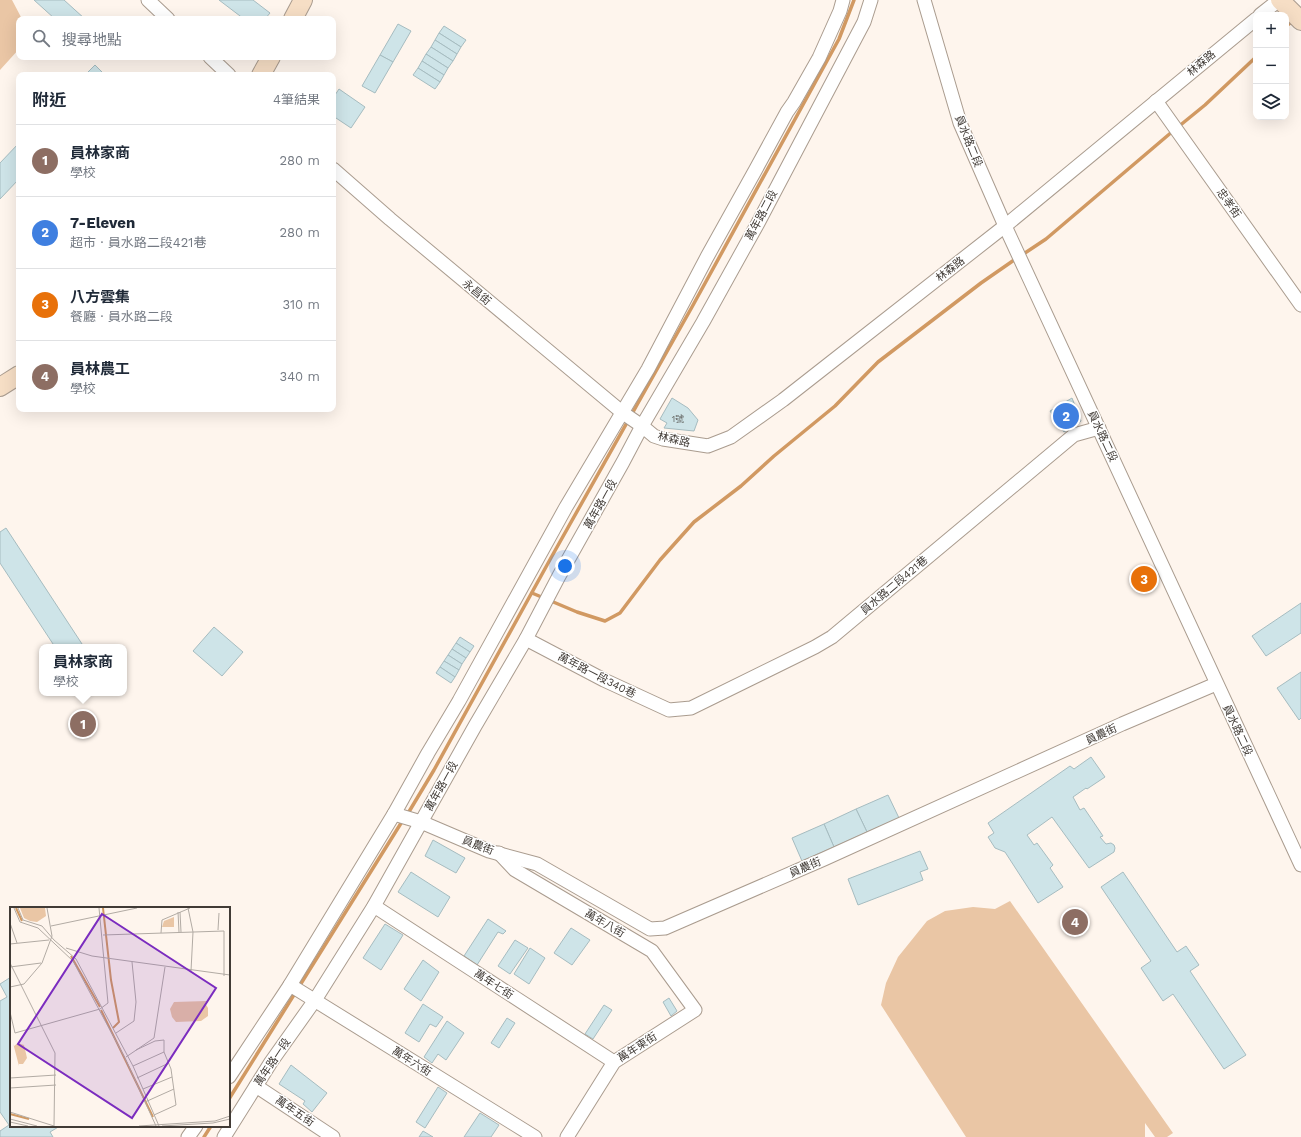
<!DOCTYPE html>
<html lang="zh-TW">
<head>
<meta charset="utf-8">
<style>
  body { margin:0; font-family:"Work Sans","Noto Sans TC",sans-serif; background:#f6f6f7; color:#1f2937 }
  .controls { position:absolute; right:12px; top:12px; display:grid; overflow:hidden; border-radius:8px; box-shadow:0 4px 16px #0002 }
  .controls button { width:36px; height:36px; display:grid; place-items:center; padding:0; border:0; border-bottom:1px solid #e0e1e3; background:#fff; color:#1f2937; font:20px sans-serif }
  .you { position:absolute; left:565px; top:566px; width:14px; height:14px; margin:-10px; border:3px solid #fff; border-radius:50%; background:#1a73e8; box-shadow:0 0 0 6px #1a73e833 }
  .badge { display:grid; place-items:center; width:26px; height:26px; border-radius:50%; background:#d93025; color:#fff; font-size:13px; font-weight:700 }
  .pin { position:absolute; translate:-50% -50%; border:2px solid #fff; box-shadow:0 1px 4px #0006 }
  .popup { position:absolute; left:39px; top:644px; width:88px; height:52px; box-sizing:border-box; display:grid; place-content:center; border-radius:8px; background:#fff; filter:drop-shadow(0 1px 3px #0005); font-size:13px; white-space:nowrap; color:#747a83 }
  .popup b { font-size:15px; color:#1f2937 }
  .popup::after { content:''; position:absolute; left:50%; top:100%; margin-left:-8px; border:8px solid transparent; border-top-color:#fff }
  .list { margin:0; padding:0; list-style:none }
  h2 { display:flex; justify-content:space-between; align-items:center; height:52px; margin:0; padding:0 16px; font-size:17px }
  h2 small { font-size:13px; font-weight:400; color:#747a83 }
  .list li { display:grid; grid-template-columns:26px 1fr auto; gap:12px; align-items:center; box-sizing:border-box; height:72px; padding:0 16px; border-top:1px solid #e0e1e3 }
  .list b { display:block; font-size:15px; white-space:nowrap }
  .list p { margin:0; font-size:13px; white-space:nowrap; color:#747a83 }
  .list em { font-size:13px; font-style:normal; color:#747a83 }
  .icon { flex:none; width:22px; height:22px; fill:none; stroke:currentColor; stroke-width:2; stroke-linecap:round; stroke-linejoin:round }
  .map { position:relative; flex:none; width:1301px; height:1137px; overflow:hidden }
  .search { position:absolute; background:#fff; box-shadow:0 4px 16px #0002; left:16px; top:16px; width:320px; height:44px; display:flex; align-items:center; gap:10px; box-sizing:border-box; padding:0 14px; border-radius:8px; color:#747a83; font-size:15px }
  .panel { position:absolute; background:#fff; box-shadow:0 4px 16px #0002; left:16px; top:72px; width:320px; height:340px; border-radius:8px }
  .map>svg:first-child { display:block }
  .green { fill:#eac6a5 }
  .lines { fill:none; stroke-linecap:round; stroke-linejoin:round }
  .stream { stroke:#d19962; stroke-width:3.5 }
  .building { fill:#cee4e8; stroke:#a6bcc0 }
  .street-casing { stroke:#aa9c8f; stroke-width:15 }
  .secondary-casing { stroke:#aa9c8f; stroke-width:20 }
  .street { stroke:#fff; stroke-width:13 }
  .secondary { stroke:#f6dec5; stroke-width:18 }
  .labels { text-anchor:middle; stroke-width:3; stroke-linejoin:round; paint-order:stroke }
  .number-label { font-size:9px; fill:#646562 }
  .street-label { font-size:11px; fill:#413b36; stroke:#fff }
  .inset-river { fill:none; stroke:#d19962; stroke-width:2 }
  .inset-road { fill:none; stroke:#b2aba4; stroke-width:1 }
  .view { fill:#7b2cbf; fill-opacity:0.15; stroke:#7b2cbf; stroke-width:2 }
  .inset-edge { fill:none; stroke:#413b36; stroke-width:2 }
</style>
</head>
<body>
<div class="map">
<svg width="1301" height="1137" viewBox="0 0 1301 1137">
  <rect width="100%" height="100%" fill="#fef5ed"/>
  <g class="green">
    <path d="M 0,0 L 12,0 L 22,19 L 19,19 L 19,49 L 0,70 Z"/>
    <path d="M 1010,901 L 1173,1133 L 1167,1137 L 1155,1137 L 1145,1123 L 1145,1137 L 966,1137 L 881,1005 L 886,983 L 898,957 L 927,921 L 945,911 L 973,907 L 995,909 Z"/>
  </g>
  <g class="lines">
    <g class="stream">
      <path d="M 1286,26 L 1294,20"/>
      <path d="M 1178,127 L 1205,105 L 1256,57"/>
      <path d="M 1022,255 L 1046,239 L 1173,131"/>
      <path d="M 532,593 L 577,612 L 605,621 L 620,613 L 660,560 L 694,522 L 741,486 L 774,456 L 835,406 L 878,362 L 981,283 L 1017,258"/>
      <path d="M 407,815 L 434,770 L 552,556 L 692,307 L 839,39 L 854,0"/>
      <path d="M 229,1099 L 403,820"/>
      <path d="M 204,1137 L 211,1126"/>
    </g>
  </g>
  <g class="building">
    <path d="M 34,0 L 64,0 L 85,19 L 55,19 Z"/>
    <path d="M 219,0 L 253,0 L 270,13 L 265,19 L 244,19 Z"/>
    <path d="M 398,24 L 411,31 L 393,62 L 380,55 Z"/>
    <path d="M 444,26 L 466,40 L 461,47 L 439,33 Z"/>
    <path d="M 439,33 L 461,47 L 457,54 L 435,40 Z"/>
    <path d="M 435,40 L 457,54 L 453,61 L 431,47 Z"/>
    <path d="M 431,47 L 453,61 L 448,68 L 426,54 Z"/>
    <path d="M 426,54 L 448,68 L 444,75 L 422,61 Z"/>
    <path d="M 380,55 L 393,62 L 375,93 L 362,86 Z"/>
    <path d="M 422,61 L 444,75 L 440,82 L 418,68 Z"/>
    <path d="M 95,65 L 105,75 L 85,75 Z"/>
    <path d="M 418,68 L 440,82 L 435,89 L 413,75 Z"/>
    <path d="M 339,89 L 365,107 L 351,128 L 333,116 L 333,98 Z"/>
    <path d="M 19,143 L 19,179 L 0,199 L 0,163 Z"/>
    <path d="M 672,398 L 688,408 L 698,420 L 694,431 L 664,428 L 667,423 L 660,419 Z"/>
    <path d="M 1072,398 L 1081,421 L 1064,432 L 1050,411 Z"/>
    <path d="M 6,528 L 84,647 L 55,647 L 0,563 L 0,532 Z"/>
    <path d="M 1301,603 L 1301,633 L 1266,656 L 1252,636 Z"/>
    <path d="M 214,627 L 243,652 L 222,676 L 193,651 Z"/>
    <path d="M 460,637 L 474,646 L 470,652 L 456,643 Z"/>
    <path d="M 456,643 L 470,652 L 466,658 L 452,649 Z"/>
    <path d="M 452,649 L 466,658 L 462,664 L 448,655 Z"/>
    <path d="M 448,655 L 462,664 L 459,670 L 444,661 Z"/>
    <path d="M 444,661 L 459,670 L 455,677 L 440,667 Z"/>
    <path d="M 440,667 L 455,677 L 451,683 L 436,673 Z"/>
    <path d="M 1301,672 L 1301,718 L 1299,720 L 1277,688 Z"/>
    <path d="M 1091,757 L 1105,777 L 1087,789 L 1086,788 L 1073,797 L 1080,810 L 1084,808 L 1103,836 L 1100,837 L 1106,844 L 1111,843 L 1114,845 L 1115,848 L 1114,852 L 1089,868 L 1052,817 L 1027,835 L 1034,845 L 1037,843 L 1053,865 L 1050,868 L 1063,887 L 1038,903 L 1005,852 L 995,848 L 988,837 L 994,833 L 988,823 L 1070,766 L 1074,769 Z"/>
    <path d="M 888,795 L 899,818 L 867,832 L 856,809 Z"/>
    <path d="M 856,809 L 867,832 L 834,847 L 824,824 Z"/>
    <path d="M 824,824 L 834,847 L 802,861 L 792,838 Z"/>
    <path d="M 433,840 L 465,858 L 456,873 L 425,856 Z"/>
    <path d="M 920,851 L 928,869 L 920,872 L 923,880 L 858,905 L 848,879 Z"/>
    <path d="M 411,872 L 450,897 L 438,917 L 398,892 Z"/>
    <path d="M 1123,872 L 1177,952 L 1186,946 L 1199,965 L 1190,971 L 1246,1055 L 1224,1069 L 1173,994 L 1163,1001 L 1141,968 L 1151,961 L 1101,887 Z"/>
    <path d="M 488,919 L 506,931 L 503,934 L 498,932 L 477,965 L 464,956 Z"/>
    <path d="M 385,924 L 403,935 L 381,970 L 363,958 Z"/>
    <path d="M 571,928 L 590,940 L 572,965 L 554,953 Z"/>
    <path d="M 515,940 L 528,948 L 510,974 L 498,966 Z"/>
    <path d="M 530,948 L 545,958 L 529,984 L 514,974 Z"/>
    <path d="M 423,960 L 439,972 L 421,1001 L 404,989 Z"/>
    <path d="M 11,977 L 11,1126 L 60,1126 L 50,1132 L 53,1137 L 0,1137 L 0,1131 L 9,1125 L 0,1112 L 0,1001 L 7,997 L 0,984 Z"/>
    <path d="M 669,998 L 677,1011 L 671,1016 L 663,1002 Z"/>
    <path d="M 423,1004 L 443,1017 L 436,1027 L 430,1024 L 419,1042 L 405,1033 Z"/>
    <path d="M 604,1005 L 612,1010 L 593,1039 L 585,1034 Z"/>
    <path d="M 507,1018 L 515,1023 L 499,1048 L 491,1043 Z"/>
    <path d="M 447,1021 L 464,1033 L 446,1060 L 438,1054 L 432,1063 L 424,1057 Z"/>
    <path d="M 291,1065 L 327,1093 L 312,1112 L 303,1104 L 305,1101 L 279,1084 Z"/>
    <path d="M 438,1087 L 447,1093 L 425,1128 L 416,1122 Z"/>
    <path d="M 480,1113 L 499,1125 L 491,1137 L 464,1137 Z"/>
    <path d="M 423,1131 L 433,1137 L 419,1137 Z"/>
  </g>
  <g class="lines">
    <defs>
      <g id="street">
        <path d="M 148,0 L 168,19"/>
        <path d="M 924,0 L 960,123 L 1005,226 L 1301,865"/>
        <path d="M 1260,15 L 1279,0"/>
        <path d="M 210,57 L 229,75"/>
        <path d="M 1156,101 L 1301,305"/>
        <path d="M 333,169 L 390,219 L 623,413 L 642,426 L 654,436 L 663,439 L 708,446 L 731,437 L 783,400 L 1005,226 L 1256,19"/>
        <path d="M 526,639 L 604,680 L 669,710 L 691,708 L 815,647 L 832,637 L 1074,435 L 1099,428"/>
        <path d="M 394,814 L 421,822 L 489,851 L 537,864 L 650,929 L 665,928 L 824,859 L 1122,724 L 1216,684"/>
        <path d="M 499,853 L 515,870 L 652,951 L 695,1010 L 614,1062 L 567,1137"/>
        <path d="M 374,906 L 614,1062"/>
        <path d="M 290,985 L 535,1137"/>
        <path d="M 229,1077 L 290,985 L 394,814 L 428,753 L 459,701 L 566,507 L 648,369 L 707,257 L 756,169 L 787,112 L 794,102 L 819,58 L 840,11 L 843,0"/>
        <path d="M 256,1086 L 333,1137"/>
        <path d="M 188,1137 L 196,1126"/>
        <path d="M 224,1137 L 271,1062 L 315,1000 L 374,906 L 475,726 L 526,639 L 559,576 L 623,462 L 642,426 L 703,322 L 758,223 L 864,22 L 871,0"/>
      </g>
      <g id="secondary">
        <path d="M 1280,0 L 1301,21"/>
        <path d="M 293,19 L 303,0"/>
        <path d="M 261,75 L 271,57"/>
        <path d="M 0,387 L 19,375"/>
      </g>
    </defs>
    <use href="#street" class="street-casing"/>
    <use href="#secondary" class="secondary-casing"/>
    <use href="#street" class="street"/>
    <use href="#secondary" class="secondary"/>
  </g>
  <g class="labels">
    <g class="number-label">
      <text x="678" y="422">1號</text>
    </g>
    <g class="street-label">
      <text transform="translate(1201 63) rotate(-40)" y="4">林森路</text>
      <text transform="translate(969 141) rotate(68)" y="4">員水路二段</text>
      <text transform="translate(1229 203) rotate(55)" y="4">忠孝街</text>
      <text transform="translate(761 215) rotate(-62)" y="4">萬年路二段</text>
      <text transform="translate(950 269) rotate(-38)" y="4">林森路</text>
      <text transform="translate(477 292) rotate(40)" y="4">永昌街</text>
      <text transform="translate(1103 436) rotate(65)" y="4">員水路二段</text>
      <text transform="translate(674 439) rotate(13)" y="4">林森路</text>
      <text transform="translate(600 504) rotate(-61)" y="4">萬年路一段</text>
      <text transform="translate(894 585) rotate(-40)" y="4">員水路二段421巷</text>
      <text transform="translate(597 675) rotate(27)" y="4">萬年路一段340巷</text>
      <text transform="translate(1238 730) rotate(65)" y="4">員水路二段</text>
      <text transform="translate(1101 734) rotate(-25)" y="4">員農街</text>
      <text transform="translate(441 786) rotate(-61)" y="4">萬年路一段</text>
      <text transform="translate(478 845) rotate(20)" y="4">員農街</text>
      <text transform="translate(805 867) rotate(-23)" y="4">員農街</text>
      <text transform="translate(605 923) rotate(30)" y="4">萬年八街</text>
      <text transform="translate(494 984) rotate(33)" y="4">萬年七街</text>
      <text transform="translate(637 1047) rotate(-33)" y="4">萬年東街</text>
      <text transform="translate(412 1061) rotate(32)" y="4">萬年六街</text>
      <text transform="translate(272 1062) rotate(-56)" y="4">萬年路一段</text>
      <text transform="translate(295 1111) rotate(34)" y="4">萬年五街</text>
    </g>
  </g>
  <g transform="translate(10 907)">
    <rect width="220" height="220" fill="#fef5ed"/>
    <path d="M 10,1 L 35,1 L 36,9 L 27,15 L 20,14 L 14,11 ZM 164,10 L 164,20 L 152,20 L 154,14 ZM 197,94 L 195,96 L 198,101 L 198,109 L 191,114 L 166,115 L 162,110 L 160,102 L 164,95 ZM 3,136 L 4,139 L 8,136 L 14,138 L 17,151 L 13,157 L 8,157 L 9,159 Z" fill="#eac6a5"/>
    <path class="inset-river" d="M 6,1 L 12,14M 93,1 L 101,73 L 109,115 L 103,121M 61,49 L 90,100M 91,103 L 143,210M 0,207 L 19,212"/>
    <path class="inset-road" d="M 4,1 L 10,15 L 28,21 L 63,54 L 115,151 L 146,219M 8,1 L 13,13 L 32,19 L 44,33 L 66,52 L 123,159 L 149,219M 178,1 L 183,25 L 181,64M 168,5 L 169,25M 170,5 L 171,25M 0,16 L 7,36M 41,19 L 127,1M 208,23 L 209,6M 151,26 L 152,13 L 180,1M 93,28 L 214,24 L 214,69M 0,37 L 39,33M 56,41 L 82,49 L 220,68M 0,56 L 45,146 L 44,219M 0,60 L 31,56M 0,80 L 14,77 L 32,56 L 42,29 L 37,1M 0,105 L 5,126 L 90,102 L 98,96 L 89,1M 106,126 L 124,114 L 126,95 L 122,55M 126,143 L 145,134 L 154,133 L 154,145 L 161,162 L 166,198 L 144,208M 116,150 L 144,131 L 155,60M 123,159 L 154,145M 0,171 L 46,168M 127,171 L 159,156M 0,181 L 46,178M 133,182 L 162,170M 135,195 L 164,182M 0,205 L 44,219M 0,212 L 27,219M 0,215 L 18,219M 129,219 L 205,214 L 220,209M 152,219 L 203,216 L 220,212"/>
    <path class="view" d="M 92,7 L 206,81 L 122,211 L 8,137 Z"/>
    <rect width="220" height="220" class="inset-edge"/>
  </g>
</svg>
<div class="controls">
<button>+</button>
<button>−</button>
<button><svg class="icon" aria-label="layers" viewBox="0 0 24 24"><path d="M12 4l9 5-9 5-9-5zM3 14l9 5 9-5"/></svg></button>
</div>
<div class="you"></div>
<div class="pin badge" style="left:83px;top:724px;background:#8d6e63">1</div>
<div class="popup"><b>員林家商</b>學校</div>
<div class="pin badge" style="left:1066px;top:416px;background:#3f7fe0">2</div>
<div class="pin badge" style="left:1144px;top:579px;background:#e8710a">3</div>
<div class="pin badge" style="left:1075px;top:922px;background:#8d6e63">4</div>
<div class="search"><svg class="icon" aria-label="search" viewBox="0 0 24 24"><circle cx="10" cy="10" r="6"/><path d="M15 15l6 6"/></svg>搜尋地點</div>
<section class="panel">
<h2>附近<small>4筆結果</small></h2>
<ul class="list">
<li><span class="badge" style="background:#8d6e63">1</span><div><b>員林家商</b><p>學校</p></div><em>280 m</em></li>
<li><span class="badge" style="background:#3f7fe0">2</span><div><b>7-Eleven</b><p>超市 · 員水路二段421巷</p></div><em>280 m</em></li>
<li><span class="badge" style="background:#e8710a">3</span><div><b>八方雲集</b><p>餐廳 · 員水路二段</p></div><em>310 m</em></li>
<li><span class="badge" style="background:#8d6e63">4</span><div><b>員林農工</b><p>學校</p></div><em>340 m</em></li>
</ul>
</section>
</div>
</body>
</html>
